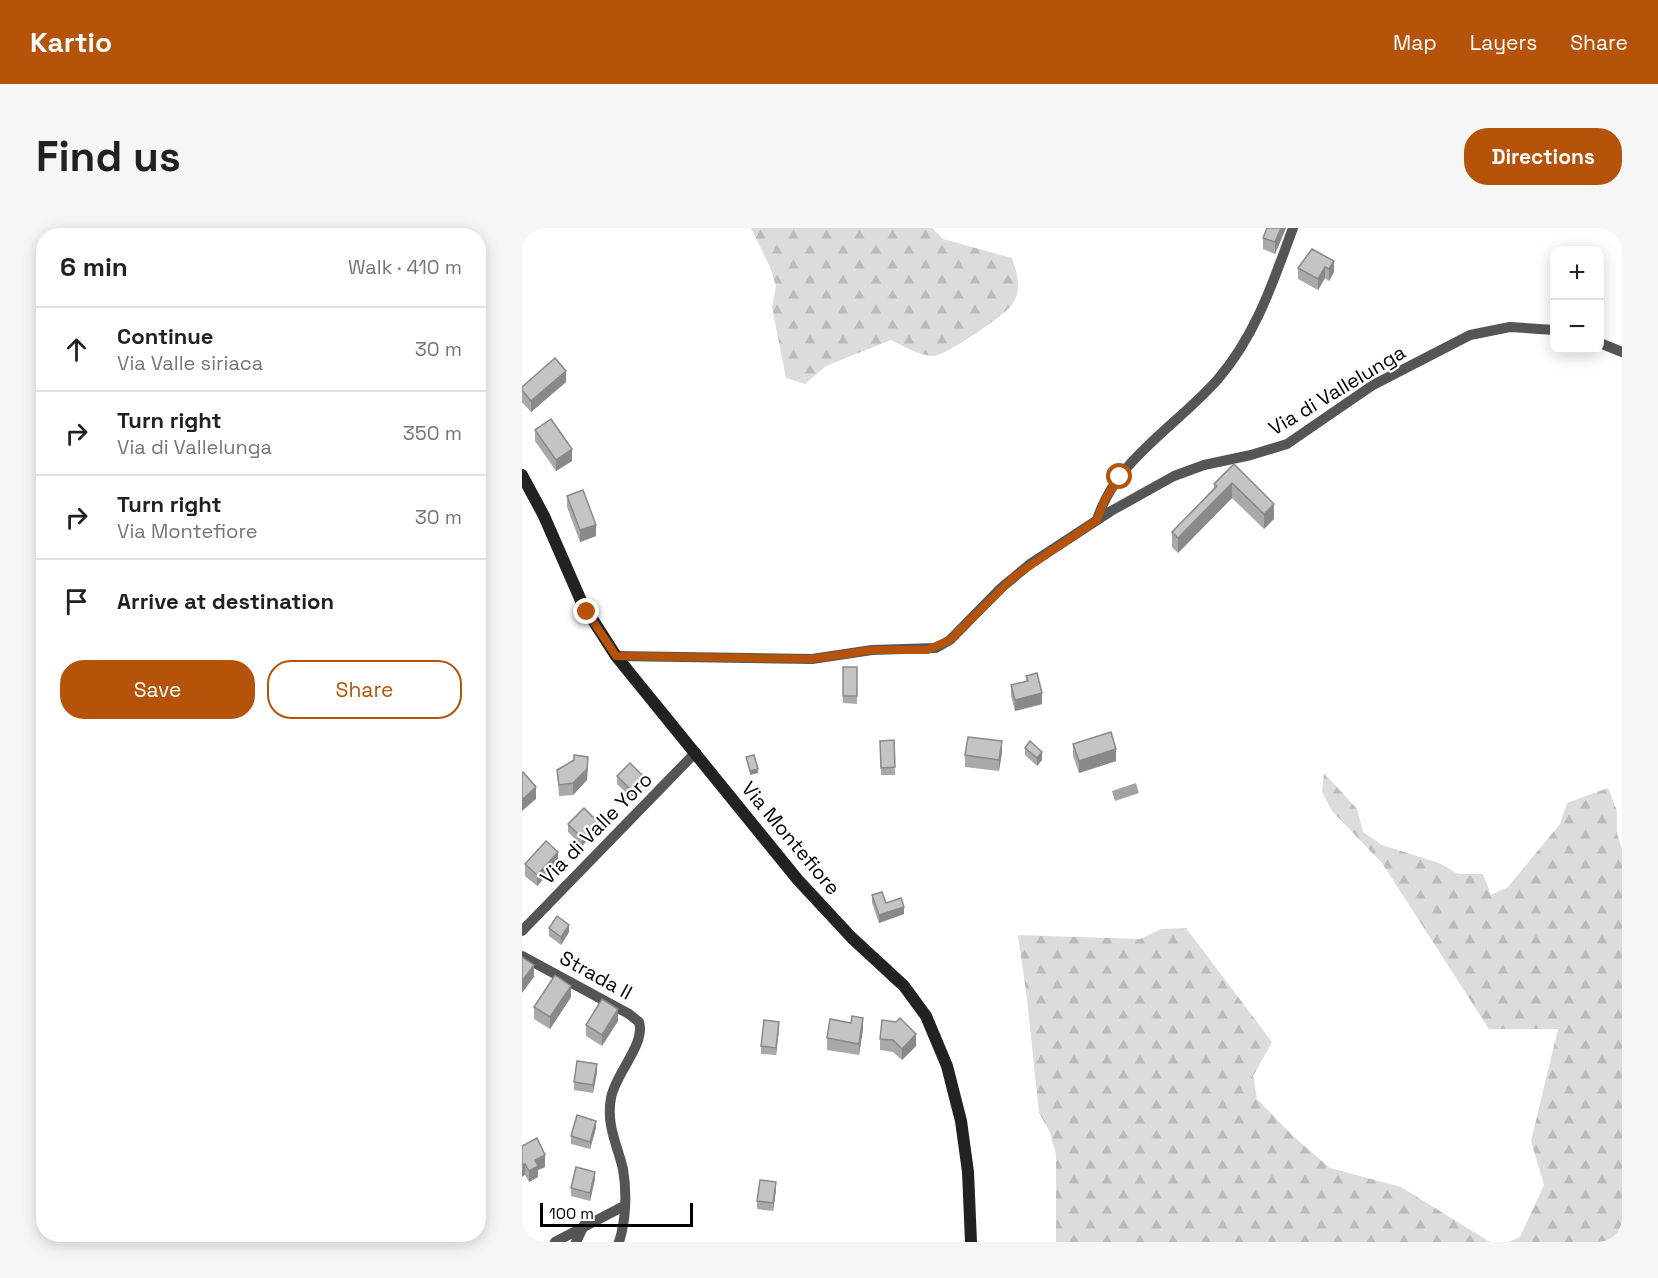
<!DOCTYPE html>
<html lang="en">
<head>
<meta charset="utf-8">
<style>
  body { margin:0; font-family:"Space Grotesk",sans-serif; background:#f6f6f6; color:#202124 }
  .controls { position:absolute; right:18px; top:18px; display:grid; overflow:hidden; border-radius:12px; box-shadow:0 3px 15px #0003 }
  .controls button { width:54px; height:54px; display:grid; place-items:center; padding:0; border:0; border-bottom:2px solid #e0e0e0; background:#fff; color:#202124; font:30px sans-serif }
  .scale { position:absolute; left:18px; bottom:15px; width:153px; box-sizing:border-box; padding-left:6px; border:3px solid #000; border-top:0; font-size:16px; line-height:21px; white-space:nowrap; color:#000; -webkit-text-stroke:4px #fff; paint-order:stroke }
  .stop { position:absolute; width:18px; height:18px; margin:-14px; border:4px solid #b45309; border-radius:50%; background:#fff }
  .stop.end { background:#b45309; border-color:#fff; box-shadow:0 2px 6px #0008 }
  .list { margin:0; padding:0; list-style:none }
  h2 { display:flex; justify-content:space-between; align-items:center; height:78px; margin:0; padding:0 24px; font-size:26px }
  h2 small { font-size:20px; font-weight:400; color:#757577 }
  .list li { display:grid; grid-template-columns:39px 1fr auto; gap:18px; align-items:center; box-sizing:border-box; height:84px; padding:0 24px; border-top:2px solid #e0e0e0 }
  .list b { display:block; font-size:22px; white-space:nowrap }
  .list p { margin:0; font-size:20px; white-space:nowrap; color:#757577 }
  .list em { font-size:20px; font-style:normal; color:#757577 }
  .actions { display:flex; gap:12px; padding:18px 24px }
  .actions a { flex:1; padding:14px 0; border:2px solid #b45309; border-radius:24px; text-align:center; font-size:21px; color:#b45309 }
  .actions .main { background:#b45309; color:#fff }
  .icon { flex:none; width:33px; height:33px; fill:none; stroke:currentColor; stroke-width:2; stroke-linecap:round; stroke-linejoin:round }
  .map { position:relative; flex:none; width:1100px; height:1014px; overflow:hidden; border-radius:24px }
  header { display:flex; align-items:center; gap:36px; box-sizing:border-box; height:84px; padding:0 30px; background:#b45309; color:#fff }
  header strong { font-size:28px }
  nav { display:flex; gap:33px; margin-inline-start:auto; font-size:21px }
  .intro { display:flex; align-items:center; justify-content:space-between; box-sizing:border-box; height:144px; padding:0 36px }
  h1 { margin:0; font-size:42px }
  .button { padding:15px 27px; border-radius:24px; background:#b45309; color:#fff; font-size:21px; font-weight:700 }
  main { display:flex; gap:36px; padding:0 36px }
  aside { flex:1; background:#fff; border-radius:24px; box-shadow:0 3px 15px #0003 }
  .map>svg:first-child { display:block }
  .forest { fill:url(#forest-firs) }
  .water { fill:#a3a3a3 }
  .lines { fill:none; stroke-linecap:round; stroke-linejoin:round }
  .minor { stroke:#555; stroke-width:10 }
  .secondary { stroke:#222; stroke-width:12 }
  .wall { fill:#a9a9a9 }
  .shaded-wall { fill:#898989 }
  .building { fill:#c4c4c4; stroke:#898989; stroke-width:1.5 }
  .route { stroke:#b45309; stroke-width:8 }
  .labels { text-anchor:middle; stroke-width:4.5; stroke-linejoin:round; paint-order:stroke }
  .street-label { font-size:20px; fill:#000; stroke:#fff }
</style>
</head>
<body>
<header>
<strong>Kartio</strong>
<nav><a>Map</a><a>Layers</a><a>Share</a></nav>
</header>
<div class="intro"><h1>Find us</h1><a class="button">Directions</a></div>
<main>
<aside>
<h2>6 min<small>Walk · 410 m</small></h2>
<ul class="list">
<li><svg class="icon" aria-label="ahead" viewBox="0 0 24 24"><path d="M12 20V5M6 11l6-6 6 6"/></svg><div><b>Continue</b><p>Via Valle siriaca</p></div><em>30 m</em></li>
<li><svg class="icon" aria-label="right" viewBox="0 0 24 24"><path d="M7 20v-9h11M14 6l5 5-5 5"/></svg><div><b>Turn right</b><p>Via di Vallelunga</p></div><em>350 m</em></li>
<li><svg class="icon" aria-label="right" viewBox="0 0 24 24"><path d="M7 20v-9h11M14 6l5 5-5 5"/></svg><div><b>Turn right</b><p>Via Montefiore</p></div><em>30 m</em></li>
<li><svg class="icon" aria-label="arrive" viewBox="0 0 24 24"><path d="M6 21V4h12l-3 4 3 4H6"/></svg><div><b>Arrive at destination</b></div></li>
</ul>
<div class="actions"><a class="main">Save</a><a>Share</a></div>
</aside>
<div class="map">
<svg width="1100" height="1014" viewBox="0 0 1100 1014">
  <defs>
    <pattern id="forest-firs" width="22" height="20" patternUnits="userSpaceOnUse" patternTransform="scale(1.5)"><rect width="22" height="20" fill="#dcdcdc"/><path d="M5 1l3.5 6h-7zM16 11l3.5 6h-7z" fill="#bbb"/></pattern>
  </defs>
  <rect width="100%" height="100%" fill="#fff"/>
  <g class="forest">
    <path d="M 229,0 L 410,0 L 421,11 L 490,30 C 495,45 501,63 489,78 C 481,88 423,128 412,128 C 397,128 382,118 369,112 L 304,138 L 283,156 L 264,150 L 250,79 L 254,58 L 248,39 Z"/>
    <path d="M 802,545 L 835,581 L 841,604 L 860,617 L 917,635 L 936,646 L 961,646 L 969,667 L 986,659 L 1038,596 L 1045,575 L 1086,560 L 1095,583 L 1095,606 L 1100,621 L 1100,1014 L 986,1014 L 998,1009 L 1022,957 L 1009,913 L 1036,801 L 967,801 L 860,635 L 810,583 L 800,564 Z"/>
    <path d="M 664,700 L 750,814 L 731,848 L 735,871 L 772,909 L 808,940 L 879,959 L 968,1014 L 534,1014 L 534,927 L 528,904 L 517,885 L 505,770 L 496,707 L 618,711 L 639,701 Z"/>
  </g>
  <path class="water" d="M 614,555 L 617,565 L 593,573 L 590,563 Z"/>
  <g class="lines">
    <g class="minor">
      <path d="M 1078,115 L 1100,124"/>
      <path d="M 575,292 C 593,232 656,197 696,151 C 734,107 751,54 771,0"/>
      <path d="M 94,428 L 290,431 L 350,422 L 414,420 L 428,412 L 479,360 L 508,336 L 589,283 L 652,248 L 682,237 L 729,227 L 765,216 L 851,157 L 948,107 L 988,99 L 1032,102"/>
      <path d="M 0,703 L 174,524"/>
      <path d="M 0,728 L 107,786 L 117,794 C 124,816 93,846 89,870 C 84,897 95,916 101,941 C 105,964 104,992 97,1014"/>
      <path d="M 33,1014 L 102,978"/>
      <path d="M 54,1014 L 62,997"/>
    </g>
    <path class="secondary" d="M 0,247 L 22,288 L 60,375 L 94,428 L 276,652 L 330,710 L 382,758 L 404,788 L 425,838 L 439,893 L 446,944 L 449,1014"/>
  </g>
  <g class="wall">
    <path d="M 764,0 L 753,26 L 741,21 L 741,10 Z"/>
    <path d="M 790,21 L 812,44 L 807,53 L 803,50 L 796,62 L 776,51 L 776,40 Z"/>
    <path d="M 44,154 L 9,184 L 0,174 L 0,159 Z"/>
    <path d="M 13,202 L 50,233 L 34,243 L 13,213 Z"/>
    <path d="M 712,236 L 752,291 L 742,301 L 710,270 L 656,325 L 650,319 L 650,304 L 692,260 L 692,256 Z"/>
    <path d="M 45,268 L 74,308 L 58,314 L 45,279 Z"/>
    <path d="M 321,439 L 335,439 L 335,476 L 321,475 Z"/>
    <path d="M 504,448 L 520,476 L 493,483 L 489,468 L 489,457 L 504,453 Z"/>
    <path d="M 372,512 L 373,547 L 359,547 L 358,513 Z"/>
    <path d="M 551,516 L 594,533 L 557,545 L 551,528 Z"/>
    <path d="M 503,520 L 520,532 L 515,538 L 503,527 Z"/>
    <path d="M 480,524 L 477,543 L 443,539 L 443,527 Z"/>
    <path d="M 66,540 L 65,552 L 51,567 L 37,568 L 35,542 Z"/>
    <path d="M 95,548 L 122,557 L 109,570 L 95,556 Z"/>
    <path d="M 46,596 L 76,601 L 60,618 L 46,604 Z"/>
    <path d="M 36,635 L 15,658 L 3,648 L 3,636 Z"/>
    <path d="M 350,667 L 364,675 L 382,686 L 357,695 L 350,675 Z"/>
    <path d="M 27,700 L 47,704 L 39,717 L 27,708 Z"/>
    <path d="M 49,769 L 28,801 L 12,791 L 12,779 Z"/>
    <path d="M 360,792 L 394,818 L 380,832 L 371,824 L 358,822 L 358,811 Z"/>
    <path d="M 96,793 L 80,818 L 64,808 L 64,797 Z"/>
    <path d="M 257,801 L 254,827 L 239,826 L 239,818 Z"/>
    <path d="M 341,801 L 337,827 L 305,822 L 305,810 Z"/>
    <path d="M 75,844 L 71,865 L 52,862 L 52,854 Z"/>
    <path d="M 74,900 L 68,921 L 49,916 L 49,908 Z"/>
    <path d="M 0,918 L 23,939 L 16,942 L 16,949 L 7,954 L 3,947 Z"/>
    <path d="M 73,951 L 68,973 L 49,968 L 49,960 Z"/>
    <path d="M 254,962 L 251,983 L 235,981 L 235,973 Z"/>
  </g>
  <g class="shaded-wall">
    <path d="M 759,0 L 764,0 L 753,26 L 753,14 Z"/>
    <path d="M 812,33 L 812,44 L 807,53 L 807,41 Z"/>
    <path d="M 803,39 L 803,50 L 796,62 L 796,51 Z"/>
    <path d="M 44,143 L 44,154 L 9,184 L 9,173 Z"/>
    <path d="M 50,221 L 50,233 L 34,243 L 34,232 Z"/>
    <path d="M 710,255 L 710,270 L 656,325 L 656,310 Z"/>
    <path d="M 752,276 L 752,291 L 742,301 L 742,286 Z"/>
    <path d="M 74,297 L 74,308 L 58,314 L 58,302 Z"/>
    <path d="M 520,465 L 520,476 L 493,483 L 493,472 Z"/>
    <path d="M 480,513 L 480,524 L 477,543 L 477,532 Z"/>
    <path d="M 594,521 L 594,533 L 557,545 L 557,533 Z"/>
    <path d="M 520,524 L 520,532 L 515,538 L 515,530 Z"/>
    <path d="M 66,529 L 65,552 L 51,567 L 51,555 Z"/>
    <path d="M 236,541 L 236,545 L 228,547 L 228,543 Z"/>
    <path d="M 122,549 L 122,557 L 109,570 L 109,562 Z"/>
    <path d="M 14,559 L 14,571 L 0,583 L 0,572 Z"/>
    <path d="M 76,594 L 76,601 L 60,618 L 60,610 Z"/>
    <path d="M 36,624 L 36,635 L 15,658 L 15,647 Z"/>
    <path d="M 382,679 L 382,686 L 357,695 L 357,687 Z"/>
    <path d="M 47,697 L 47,704 L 39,717 L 39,709 Z"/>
    <path d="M 12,737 L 12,749 L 0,765 L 0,753 Z"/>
    <path d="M 49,758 L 49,769 L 28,801 L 28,789 Z"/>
    <path d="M 96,781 L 96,793 L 80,818 L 80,807 Z"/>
    <path d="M 341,790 L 341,801 L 337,827 L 337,816 Z"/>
    <path d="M 257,794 L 257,801 L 254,827 L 254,820 Z"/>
    <path d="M 394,806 L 394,818 L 380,832 L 380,821 Z"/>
    <path d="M 75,836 L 75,844 L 71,865 L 71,857 Z"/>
    <path d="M 74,893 L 74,900 L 68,921 L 68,914 Z"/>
    <path d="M 23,927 L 23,939 L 16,942 L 16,949 L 7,954 L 7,943 L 13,932 Z"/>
    <path d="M 3,936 L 3,947 L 0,949 L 0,937 Z"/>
    <path d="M 73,944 L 73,951 L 68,973 L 68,965 Z"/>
    <path d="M 254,954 L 254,962 L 251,983 L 251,975 Z"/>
  </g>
  <g class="building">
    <path d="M 745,0 L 759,0 L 753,14 L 741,10 Z"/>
    <path d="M 790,21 L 812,33 L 807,41 L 803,39 L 796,51 L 776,40 Z"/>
    <path d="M 33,130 L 44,143 L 9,173 L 0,162 L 0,159 Z"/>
    <path d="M 29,191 L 50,221 L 34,232 L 13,202 Z"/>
    <path d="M 712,236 L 752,276 L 742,286 L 710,255 L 656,310 L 650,304 L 695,258 L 692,256 Z"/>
    <path d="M 61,262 L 74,297 L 58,302 L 45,268 Z"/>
    <rect x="321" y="439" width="14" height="29"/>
    <path d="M 515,445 L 520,465 L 493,472 L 489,457 L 506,453 L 504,448 Z"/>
    <path d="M 589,504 L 594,521 L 557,533 L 551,516 Z"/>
    <path d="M 446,509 L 480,513 L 477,532 L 443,527 Z"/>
    <path d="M 372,512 L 373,539 L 359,540 L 358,513 Z"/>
    <path d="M 508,513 L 520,524 L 515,530 L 503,520 Z"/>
    <path d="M 52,527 L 66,529 L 65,541 L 51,555 L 37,557 L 35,542 L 52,532 Z"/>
    <path d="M 232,527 L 236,541 L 228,543 L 224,529 Z"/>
    <path d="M 108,535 L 122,549 L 109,562 L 95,548 Z"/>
    <path d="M 1,544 L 14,559 L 0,572 L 0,545 Z"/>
    <path d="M 62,580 L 76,594 L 60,610 L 46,596 Z"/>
    <path d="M 24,613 L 36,624 L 15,647 L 3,636 Z"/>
    <path d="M 360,664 L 364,675 L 379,670 L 382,679 L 357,687 L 350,667 Z"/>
    <path d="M 35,688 L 47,697 L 39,709 L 27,700 Z"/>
    <path d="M 0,729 L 12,737 L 0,753 Z"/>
    <path d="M 33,747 L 49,758 L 28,789 L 12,779 Z"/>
    <path d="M 80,771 L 96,781 L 80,807 L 64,797 Z"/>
    <path d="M 330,788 L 341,790 L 337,816 L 305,810 L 308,791 L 329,795 Z"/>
    <path d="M 378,790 L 394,806 L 380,821 L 371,812 L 358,811 L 360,792 L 374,794 Z"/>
    <path d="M 242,792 L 257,794 L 254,820 L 239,818 Z"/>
    <path d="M 55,833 L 75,836 L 71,857 L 52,854 Z"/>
    <path d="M 55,887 L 74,893 L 68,914 L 49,908 Z"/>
    <path d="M 15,910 L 23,927 L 13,932 L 16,938 L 7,943 L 3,936 L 0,937 L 0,918 Z"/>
    <path d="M 54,939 L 73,944 L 68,965 L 49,960 Z"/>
    <path d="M 238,952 L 254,954 L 251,975 L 235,973 Z"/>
  </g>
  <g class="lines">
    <path class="route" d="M 65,384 L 94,428 L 290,431 L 350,422 L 405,422 L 428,412 L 493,348 L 575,292 L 583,271 L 598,249"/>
  </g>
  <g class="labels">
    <g class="street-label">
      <text transform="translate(815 162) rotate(-31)" y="7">Via di Vallelunga</text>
      <text transform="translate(74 600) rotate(-45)" y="7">Via di Valle Yoro</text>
      <text transform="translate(269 610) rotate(50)" y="7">Via Montefiore</text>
      <text transform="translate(74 747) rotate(29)" y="7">Strada II</text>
    </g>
  </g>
</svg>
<div class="controls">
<button>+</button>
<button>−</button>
</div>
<div class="scale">100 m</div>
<div class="stop" style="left:598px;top:249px"></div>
<div class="stop end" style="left:65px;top:384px"></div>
</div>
</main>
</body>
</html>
